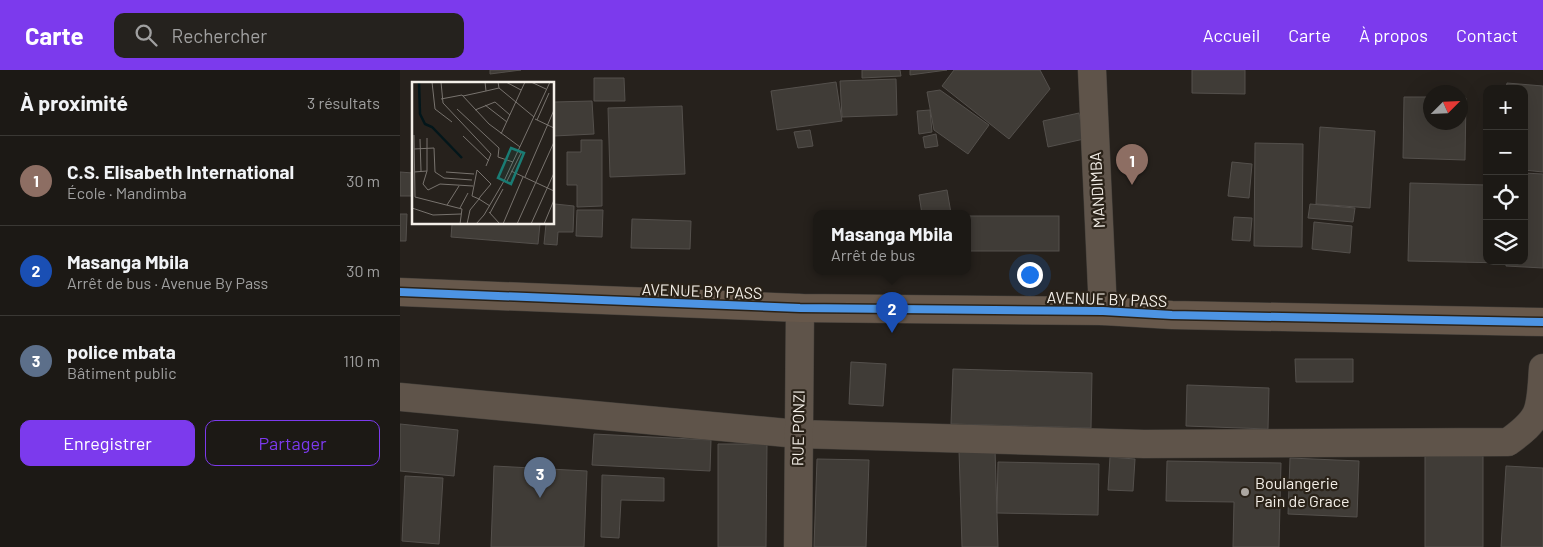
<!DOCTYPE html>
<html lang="fr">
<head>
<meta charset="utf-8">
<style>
  body { margin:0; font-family:Barlow,sans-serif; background:#25221e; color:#f1f3f6 }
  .controls { position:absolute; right:15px; top:15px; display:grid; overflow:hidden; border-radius:10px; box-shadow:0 5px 20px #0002 }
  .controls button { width:45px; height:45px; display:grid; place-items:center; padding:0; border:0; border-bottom:1px solid #3a3834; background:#1c1915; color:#f1f3f6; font:25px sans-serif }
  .compass { position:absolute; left:1023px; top:15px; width:45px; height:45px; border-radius:50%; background:#1c1915; box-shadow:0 5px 20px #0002; rotate:66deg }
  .you { position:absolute; left:629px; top:204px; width:18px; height:18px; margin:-12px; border:4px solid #fff; border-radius:50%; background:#1a73e8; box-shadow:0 0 0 8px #1a73e833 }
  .badge { display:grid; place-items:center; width:32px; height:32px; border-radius:50%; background:#7c3aed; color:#fff; font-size:16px; font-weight:700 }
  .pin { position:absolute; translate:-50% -41px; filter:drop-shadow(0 1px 2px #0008) }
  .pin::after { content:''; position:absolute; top:26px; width:18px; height:15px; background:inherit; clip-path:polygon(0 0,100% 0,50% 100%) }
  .popup { position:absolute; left:413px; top:140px; width:158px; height:65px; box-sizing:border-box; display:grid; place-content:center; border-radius:10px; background:#1c1915; filter:drop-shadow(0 1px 4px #0005); font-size:16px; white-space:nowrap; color:#a0a0a0 }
  .popup b { font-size:19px; color:#f1f3f6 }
  .popup::after { content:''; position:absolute; left:50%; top:100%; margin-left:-10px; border:10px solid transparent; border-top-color:#1c1915 }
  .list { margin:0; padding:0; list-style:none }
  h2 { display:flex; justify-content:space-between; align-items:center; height:65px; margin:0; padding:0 20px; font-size:21px }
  h2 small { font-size:16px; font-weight:400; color:#a0a0a0 }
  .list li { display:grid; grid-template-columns:32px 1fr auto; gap:15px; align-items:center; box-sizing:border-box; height:90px; padding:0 20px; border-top:1px solid #3a3834 }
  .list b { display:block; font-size:19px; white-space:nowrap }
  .list p { margin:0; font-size:16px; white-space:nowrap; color:#a0a0a0 }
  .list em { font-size:16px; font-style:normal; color:#a0a0a0 }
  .actions { display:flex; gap:10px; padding:15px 20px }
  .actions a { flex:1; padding:11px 0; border:1px solid #7c3aed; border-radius:10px; text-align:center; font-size:18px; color:#7c3aed }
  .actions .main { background:#7c3aed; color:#fff }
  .icon { flex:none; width:28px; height:28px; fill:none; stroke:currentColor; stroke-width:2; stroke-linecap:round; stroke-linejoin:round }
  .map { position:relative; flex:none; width:1143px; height:477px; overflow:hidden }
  header { display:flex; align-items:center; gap:30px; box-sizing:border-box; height:70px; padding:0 25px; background:#7c3aed; color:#fff }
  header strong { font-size:24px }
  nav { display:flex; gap:28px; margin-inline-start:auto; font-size:18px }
  .search { width:350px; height:45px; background:#25221e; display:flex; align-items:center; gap:12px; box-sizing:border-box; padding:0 18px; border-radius:10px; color:#a0a0a0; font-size:19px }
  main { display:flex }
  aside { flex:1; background:#1c1915 }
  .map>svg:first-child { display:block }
  .building { fill:#403c37; stroke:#54504c }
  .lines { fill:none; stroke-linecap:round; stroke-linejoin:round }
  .street-casing { stroke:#423e39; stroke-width:29 }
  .highway-casing { stroke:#423e39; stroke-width:29 }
  .street { stroke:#5f544a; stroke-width:28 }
  .highway { stroke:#67584b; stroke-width:28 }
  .cycleway-casing { stroke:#2a2218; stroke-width:11 }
  .cycleway { stroke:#4d94e3; stroke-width:8 }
  .poi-dot { fill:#aca7a1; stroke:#2a2218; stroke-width:2 }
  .labels { text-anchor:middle; stroke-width:4.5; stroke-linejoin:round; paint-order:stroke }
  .street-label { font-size:16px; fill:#f4efe8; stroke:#2a2218 }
  .poi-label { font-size:16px; fill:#f4efe8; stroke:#2a2218; text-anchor:start }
  .inset-river { fill:none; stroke:#03161a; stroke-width:2.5 }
  .inset-road { fill:none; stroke:#78736e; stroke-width:1 }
  .view { fill:#1a7c74; fill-opacity:0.15; stroke:#1a7c74; stroke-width:2.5 }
  .inset-edge { fill:none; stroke:#f4efe8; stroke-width:2.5 }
</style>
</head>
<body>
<header>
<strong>Carte</strong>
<div class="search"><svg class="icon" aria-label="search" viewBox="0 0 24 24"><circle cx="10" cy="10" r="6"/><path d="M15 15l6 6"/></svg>Rechercher</div>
<nav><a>Accueil</a><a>Carte</a><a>À propos</a><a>Contact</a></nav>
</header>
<main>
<aside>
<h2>À proximité<small>3 résultats</small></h2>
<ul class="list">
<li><span class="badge" style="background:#8d6e63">1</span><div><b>C.S. Elisabeth International</b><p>École · Mandimba</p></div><em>30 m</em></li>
<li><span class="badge" style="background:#1a4fb4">2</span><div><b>Masanga Mbila</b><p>Arrêt de bus · Avenue By Pass</p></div><em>30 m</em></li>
<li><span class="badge" style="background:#5c6f8a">3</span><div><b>police mbata</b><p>Bâtiment public</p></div><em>110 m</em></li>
</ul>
<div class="actions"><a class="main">Enregistrer</a><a>Partager</a></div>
</aside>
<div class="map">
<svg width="1143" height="477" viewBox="0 0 1143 477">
  <rect width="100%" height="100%" fill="#26211c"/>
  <g class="building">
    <path d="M 90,0 L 121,0 L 90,4 Z"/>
    <path d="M 462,0 L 500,0 L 501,6 L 462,8 Z"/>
    <path d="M 510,0 L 547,0 L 510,5 Z"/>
    <path d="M 554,0 L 640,0 L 650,19 L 609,69 L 542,16 Z"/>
    <path d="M 792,0 L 845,0 L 845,24 L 792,23 Z"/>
    <path d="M 194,8 L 224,8 L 225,31 L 194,31 Z"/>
    <path d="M 496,9 L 497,45 L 442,47 L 440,11 Z"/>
    <path d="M 436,12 L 442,51 L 377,60 L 371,21 Z"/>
    <path d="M 1107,13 L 1143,16 L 1143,102 L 1124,100 L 1124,19 L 1106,19 Z"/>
    <path d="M 540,20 L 589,55 L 568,84 L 534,60 L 527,22 Z"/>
    <path d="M 1004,27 L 1030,27 L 1030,52 L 1060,52 L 1060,28 L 1066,28 L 1065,90 L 1003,88 Z"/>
    <path d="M 192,31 L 194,64 L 154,66 L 154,32 Z"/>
    <path d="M 282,36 L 285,104 L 210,107 L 208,38 Z"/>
    <path d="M 530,40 L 532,62 L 519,64 L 517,41 Z"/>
    <path d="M 679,43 L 684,69 L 648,77 L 643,51 Z"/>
    <path d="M 920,57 L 975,61 L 970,138 L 916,134 Z"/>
    <path d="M 410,60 L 413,76 L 398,78 L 394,62 Z"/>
    <path d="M 536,64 L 538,76 L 525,78 L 523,67 Z"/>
    <path d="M 181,70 L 202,70 L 202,136 L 177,137 L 177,115 L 167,115 L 167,82 L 181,82 Z"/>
    <path d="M 855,73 L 903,74 L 902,177 L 854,176 Z"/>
    <path d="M 832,92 L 852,94 L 849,128 L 828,126 Z"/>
    <path d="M 0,102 L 13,103 L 13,126 L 0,126 Z"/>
    <path d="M 1124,103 L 1143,104 L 1143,198 L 1106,196 L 1106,191 L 1124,191 Z"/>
    <path d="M 1010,113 L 1087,115 L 1087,191 L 1106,193 L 1008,191 Z"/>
    <path d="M 547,120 L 551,143 L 522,144 L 519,125 Z"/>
    <path d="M 155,134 L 174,136 L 173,162 L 158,162 L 157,175 L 144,174 L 146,154 L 154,154 Z"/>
    <path d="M 910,134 L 955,138 L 953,152 L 908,148 Z"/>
    <path d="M 177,140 L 203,140 L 202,167 L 176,166 Z"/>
    <path d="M 0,144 L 7,144 L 6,171 L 0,171 Z"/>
    <rect x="567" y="146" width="92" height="35"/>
    <path d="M 834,147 L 852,148 L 850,171 L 832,170 Z"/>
    <path d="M 232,149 L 291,151 L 290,179 L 231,178 Z"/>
    <path d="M 914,152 L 952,156 L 950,183 L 912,179 Z"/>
    <path d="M 52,154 L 140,154 L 138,174 L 51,167 Z"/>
    <path d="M 895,289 L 953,289 L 953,312 L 896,312 Z"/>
    <path d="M 451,292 L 486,294 L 483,336 L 449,334 Z"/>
    <path d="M 553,299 L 692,303 L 691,358 L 551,354 Z"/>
    <path d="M 787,315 L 869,318 L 868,359 L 786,356 Z"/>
    <path d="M 0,354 L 58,360 L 54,406 L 0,401 Z"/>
    <path d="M 194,364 L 311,370 L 310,401 L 192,395 Z"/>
    <path d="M 318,374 L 367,374 L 366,477 L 318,477 Z"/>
    <path d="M 595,379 L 598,477 L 562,477 L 559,380 Z"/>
    <rect x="1025" y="386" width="58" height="91"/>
    <path d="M 710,387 L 735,389 L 733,421 L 708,420 Z"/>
    <path d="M 890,388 L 959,391 L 957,447 L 888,444 Z"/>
    <path d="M 417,389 L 469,390 L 466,477 L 414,477 Z"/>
    <path d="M 767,391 L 881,393 L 879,477 L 833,477 L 834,432 L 766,431 Z"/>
    <path d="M 598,392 L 699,394 L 698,445 L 597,443 Z"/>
    <path d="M 94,396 L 187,401 L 184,477 L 91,477 Z"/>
    <path d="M 1106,396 L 1143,398 L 1143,477 L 1101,477 Z"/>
    <path d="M 202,405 L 264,408 L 264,431 L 221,430 L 219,468 L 201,467 Z"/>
    <path d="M 5,406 L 43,408 L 39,474 L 2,471 Z"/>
  </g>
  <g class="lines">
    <defs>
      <g id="street">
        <path d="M 692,0 L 703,241"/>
        <path d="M 0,327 L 398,364 L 744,374 L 1108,372 C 1143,347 1140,340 1143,298"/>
        <path d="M 398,477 L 400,238"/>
      </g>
      <path id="highway" d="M 0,222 L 400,238 L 703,241 L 772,245 L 1143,252"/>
    </defs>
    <use href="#street" class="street-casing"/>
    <use href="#highway" class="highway-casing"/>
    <use href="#street" class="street"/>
    <use href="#highway" class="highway"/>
    <defs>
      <path id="cycleway" d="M 0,222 L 400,238 L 703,241 L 772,245 L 1143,252"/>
    </defs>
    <use href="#cycleway" class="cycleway-casing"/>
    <use href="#cycleway" class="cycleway"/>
  </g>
  <circle class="poi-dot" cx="845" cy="422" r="5"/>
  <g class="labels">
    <g class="street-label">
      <text transform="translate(697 120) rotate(-93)" y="6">MANDIMBA</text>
      <text transform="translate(302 221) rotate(2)" y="6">AVENUE BY PASS</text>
      <text transform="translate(707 229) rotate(2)" y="6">AVENUE BY PASS</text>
      <text transform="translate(398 358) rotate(-89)" y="6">RUE PONZI</text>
    </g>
    <g class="poi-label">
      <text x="855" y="419">Boulangerie<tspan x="855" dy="18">Pain de Grace</tspan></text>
    </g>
  </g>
  <g transform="translate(12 12)">
    <rect width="142" height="142" fill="#26211c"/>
    <path class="inset-river" d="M 7,0 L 8,32 L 13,42 L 20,45 L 50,76"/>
    <path class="inset-road" d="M 20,0 L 23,27 L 40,40M 29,0 L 31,21 L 79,72 L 74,84M 73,0 L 74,9 L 87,6M 86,0 L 87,6 L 122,35M 94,0 L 109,8M 119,0 L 134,7M 51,14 L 74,9M 29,17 L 50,13 L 77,42 L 108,65M 73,23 L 95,40M 45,27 L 87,66 L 86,75 L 101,80M 63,28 L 83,20 L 98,33M 123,37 L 142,46M 125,38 L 137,11M 89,52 L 113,0M 2,53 L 3,115 L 50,127 L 48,142M 51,54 L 77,79M 8,57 L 9,89M 2,67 L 22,66 L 23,90 L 32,96 L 60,98M 15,89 L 11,102 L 16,108 L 28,102 L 61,104M 99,89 L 142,109M 2,90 L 15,89 L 15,56M 34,90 L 62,92M 113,95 L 142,28M 94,101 L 109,71 L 106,69M 35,123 L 47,104M 0,126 L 21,133 L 49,132M 48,126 L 56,111M 77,130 L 88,142M 78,131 L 91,107M 55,142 L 58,128 L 67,117 L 68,115 L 79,102 L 65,88 L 60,114 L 67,117 L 78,124M 64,142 L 72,133 L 92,99 L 138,0M 91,142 L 111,95M 105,142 L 142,60M 119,142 L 142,91M 132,142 L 142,118"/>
    <path class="view" d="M 99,66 L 112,71 L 99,102 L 86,96 Z"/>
    <rect width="142" height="142" class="inset-edge"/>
  </g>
</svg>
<div class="controls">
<button>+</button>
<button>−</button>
<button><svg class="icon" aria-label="locate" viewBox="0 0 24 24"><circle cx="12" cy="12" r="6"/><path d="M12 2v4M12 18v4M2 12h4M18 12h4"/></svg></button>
<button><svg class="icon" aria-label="layers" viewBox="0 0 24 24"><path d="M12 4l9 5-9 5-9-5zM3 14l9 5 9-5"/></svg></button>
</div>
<svg class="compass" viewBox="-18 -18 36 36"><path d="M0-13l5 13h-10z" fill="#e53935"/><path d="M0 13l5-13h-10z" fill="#a0a0a0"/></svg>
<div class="you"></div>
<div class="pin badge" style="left:732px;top:115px;background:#8d6e63">1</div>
<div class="pin badge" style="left:492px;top:263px;background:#1a4fb4">2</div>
<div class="popup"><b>Masanga Mbila</b>Arrêt de bus</div>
<div class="pin badge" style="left:140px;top:428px;background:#5c6f8a">3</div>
</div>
</main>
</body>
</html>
